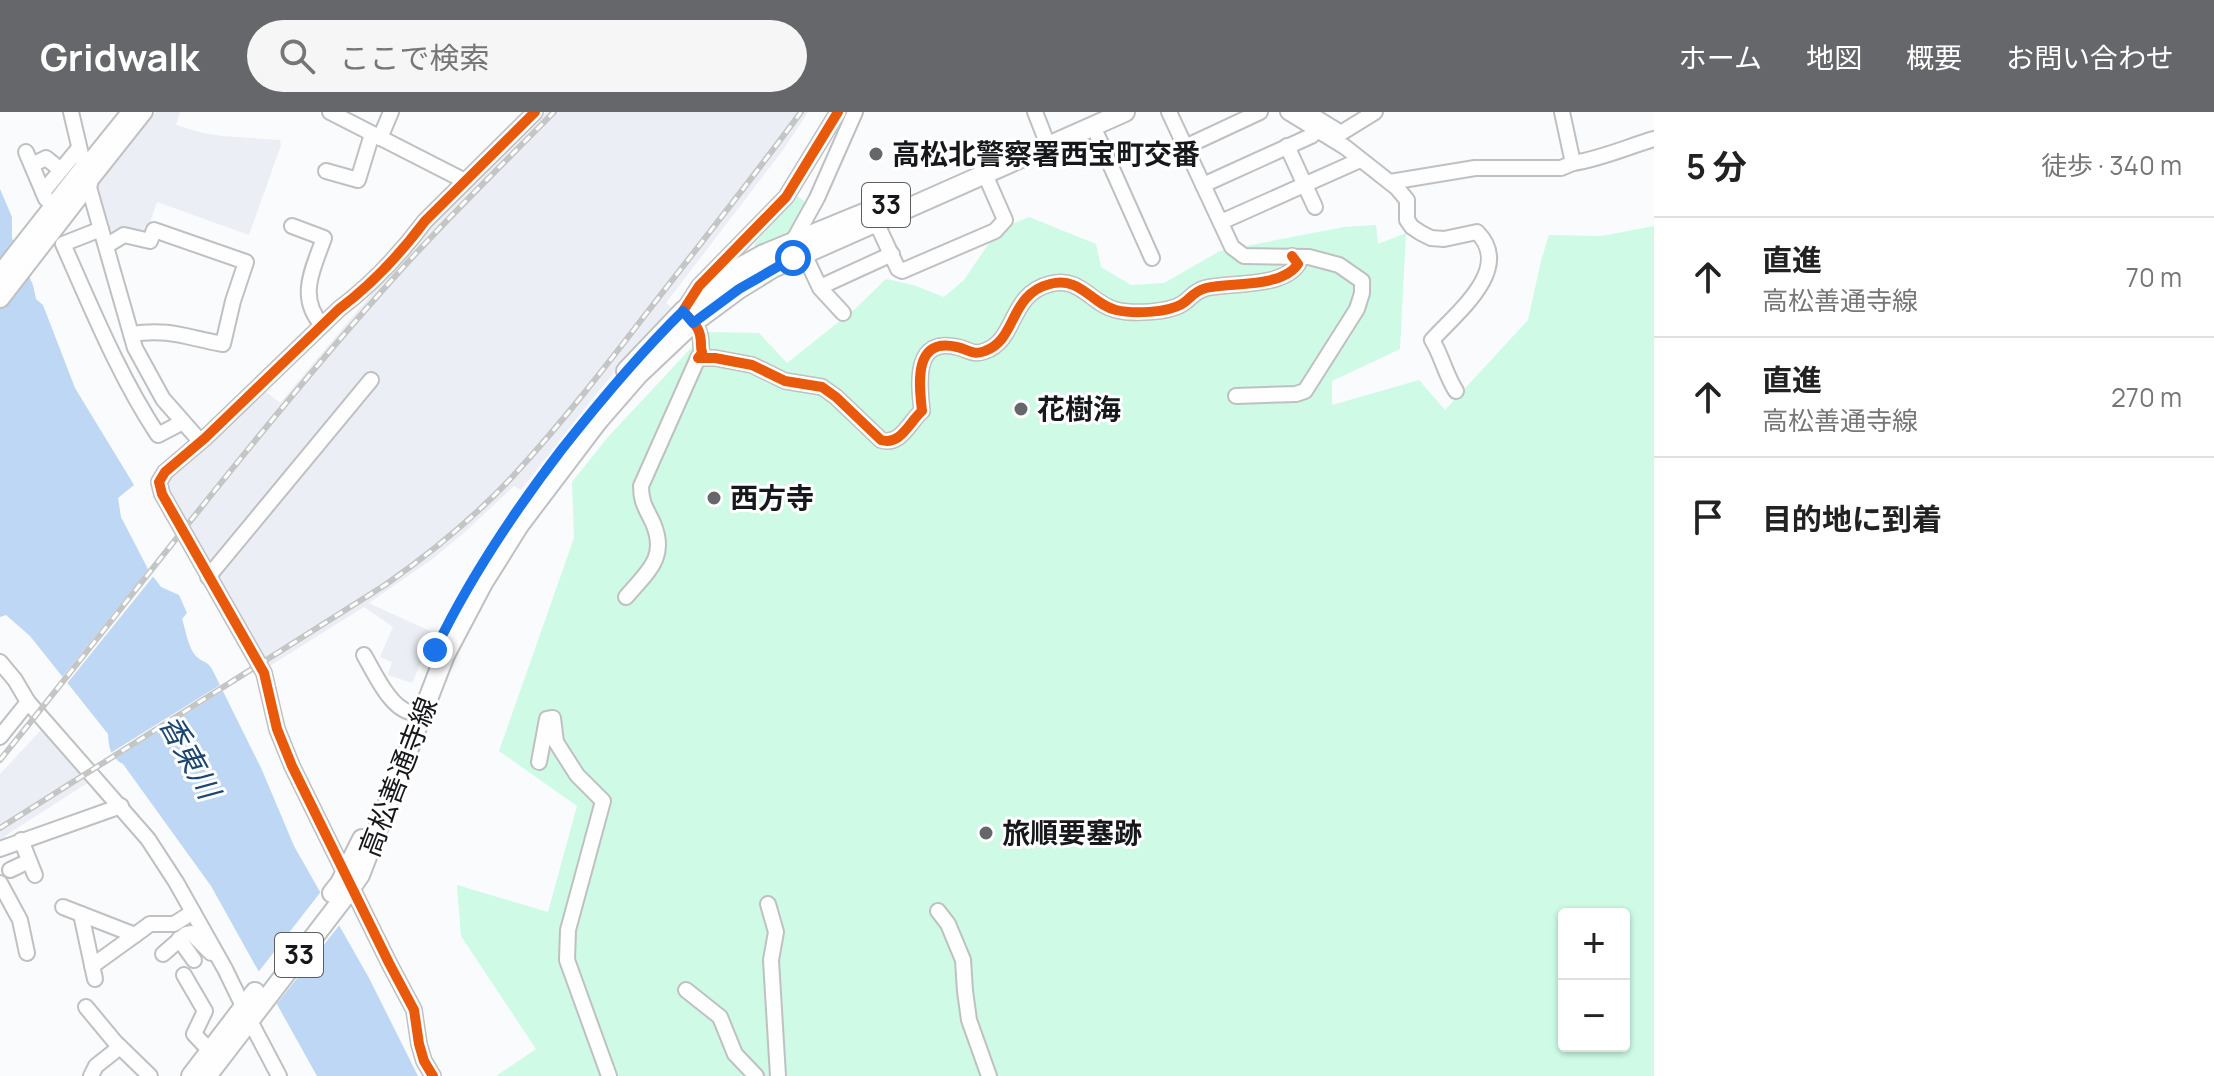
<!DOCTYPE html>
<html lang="ja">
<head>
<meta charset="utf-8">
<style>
  body { margin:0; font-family:Manrope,"Noto Sans JP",sans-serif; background:#f6f6f6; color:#222 }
  .controls { position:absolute; right:24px; bottom:24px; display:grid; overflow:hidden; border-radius:8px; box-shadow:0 2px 6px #0004 }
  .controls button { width:72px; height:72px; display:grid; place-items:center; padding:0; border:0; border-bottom:2px solid #e0e0e0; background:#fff; color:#222; font:40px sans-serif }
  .stop { position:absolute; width:24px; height:24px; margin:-18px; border:6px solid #1a73e8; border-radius:50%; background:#fff }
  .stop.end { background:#1a73e8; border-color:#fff; box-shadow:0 2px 8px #0008 }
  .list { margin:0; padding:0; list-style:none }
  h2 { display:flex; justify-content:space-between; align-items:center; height:104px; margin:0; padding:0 32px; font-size:34px }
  h2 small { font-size:26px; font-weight:400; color:#767676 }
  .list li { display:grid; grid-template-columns:52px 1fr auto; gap:24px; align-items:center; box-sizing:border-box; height:120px; padding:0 32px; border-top:2px solid #e0e0e0 }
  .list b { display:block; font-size:30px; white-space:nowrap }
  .list p { margin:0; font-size:26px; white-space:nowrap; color:#767676 }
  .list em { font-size:26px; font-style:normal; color:#767676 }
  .icon { flex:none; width:44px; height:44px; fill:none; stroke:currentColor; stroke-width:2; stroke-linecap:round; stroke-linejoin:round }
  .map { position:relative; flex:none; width:1654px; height:964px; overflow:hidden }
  header { display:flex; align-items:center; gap:48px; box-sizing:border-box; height:112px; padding:0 40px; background:#66676a; color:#fff }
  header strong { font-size:38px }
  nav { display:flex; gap:44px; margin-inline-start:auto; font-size:28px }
  .search { width:560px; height:72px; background:#f6f6f6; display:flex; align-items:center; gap:20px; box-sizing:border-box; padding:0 28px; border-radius:44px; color:#767676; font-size:30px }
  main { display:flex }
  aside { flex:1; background:#fff }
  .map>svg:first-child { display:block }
  .built { fill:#ebeef4 }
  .green { fill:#cefae6; fill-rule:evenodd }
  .water { fill:#bdd7f5 }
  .pier { fill:#fafbfd }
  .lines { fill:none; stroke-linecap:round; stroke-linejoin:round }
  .minor-casing { stroke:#bfc0c2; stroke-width:18 }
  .major-casing { stroke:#bfc0c2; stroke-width:22 }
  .minor { stroke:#fefeff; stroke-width:14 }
  .major { stroke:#fefeff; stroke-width:18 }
  .rail-casing { stroke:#c4c5c5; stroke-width:6 }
  .rail { stroke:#fff; stroke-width:3; stroke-dasharray:9; stroke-linecap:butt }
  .cycleway-casing { stroke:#fff; stroke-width:15 }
  .cycleway { stroke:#e8590c; stroke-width:10 }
  .route { stroke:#1a73e8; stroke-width:10 }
  .poi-dot { fill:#66676a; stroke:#fff; stroke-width:3 }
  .labels { text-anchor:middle; stroke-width:6; stroke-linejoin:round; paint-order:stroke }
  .shield { fill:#fff; stroke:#5d5d5f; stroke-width:2 }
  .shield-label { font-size:26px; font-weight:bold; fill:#17181b }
  .poi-label { font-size:28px; font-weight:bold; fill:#17181b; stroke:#fff; text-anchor:start }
  .street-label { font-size:28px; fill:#17181b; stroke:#fff }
  .water-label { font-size:30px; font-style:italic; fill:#1b4672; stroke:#fff }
</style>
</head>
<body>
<header>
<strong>Gridwalk</strong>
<div class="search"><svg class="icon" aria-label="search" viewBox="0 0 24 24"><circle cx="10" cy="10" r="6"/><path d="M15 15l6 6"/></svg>ここで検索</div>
<nav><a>ホーム</a><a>地図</a><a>概要</a><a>お問い合わせ</a></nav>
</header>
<main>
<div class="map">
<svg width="1654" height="964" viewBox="0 0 1654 964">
  <rect width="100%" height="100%" fill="#fafbfd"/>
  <g class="built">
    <path d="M 156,0 L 180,0 L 176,13 L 203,21 L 222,24 L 280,28 L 281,33 L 249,123 L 157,90 L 145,125 L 109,129 L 94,78 Z"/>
    <path d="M 546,0 L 808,0 L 783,38 L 666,191 L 671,195 L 596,282 L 521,378 L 514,374 L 465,420 L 431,448 L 369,491 L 434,521 L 412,571 L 388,563 L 392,550 L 380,545 L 393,515 L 364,495 L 268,555 L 166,380 L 168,366 L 215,327 L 265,279 L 280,291 L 410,136 Z"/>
    <path d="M 43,616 L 89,670 L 5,724 L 6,728 L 0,732 L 0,662 Z"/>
  </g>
  <g class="green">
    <path d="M 797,84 L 807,91 L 790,125 L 757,139 L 754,132 Z"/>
    <path d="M 1029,105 L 1096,132 L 1101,155 L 1131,173 L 1164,171 L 1220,139 L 1344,115 L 1376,113 L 1378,132 L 1406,121 L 1400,237 L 1332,269 L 1332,293 L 1419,268 L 1445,298 L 1528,208 L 1541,149 L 1549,123 L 1602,124 L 1654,114 L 1654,964 L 496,964 L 536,937 L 461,824 L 457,773 L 548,800 L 577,694 L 499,639 L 574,426 L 572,370 L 608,325 L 706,220 L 759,221 L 787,251 L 855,197 L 886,167 L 913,173 L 944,185 L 964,168 L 998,118 ZM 1564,802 L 1624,802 L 1624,934 L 1564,934 Z"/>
  </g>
  <path class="water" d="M 0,77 L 12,105 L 12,126 L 33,173 L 36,187 L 43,193 L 75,276 L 134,373 L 118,386 L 121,405 L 149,459 L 161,475 L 179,483 L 187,501 L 182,507 C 186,518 188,537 197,545 C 204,551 207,549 212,557 L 262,658 L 294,734 L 369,866 L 418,964 L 317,964 L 211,774 L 123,652 C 110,645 109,636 108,622 L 30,524 L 6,503 L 0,505 Z"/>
  <g class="pier">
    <path d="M 151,454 L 156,461 L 65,574 L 60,568 Z"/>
    <path d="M 223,571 L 226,577 L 113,648 L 109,642 Z"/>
    <path d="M 323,777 L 342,810 L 274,895 L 256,863 Z"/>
  </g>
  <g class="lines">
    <defs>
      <g id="minor">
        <path d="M 71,0 L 88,72 L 135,236 L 163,287 L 200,329"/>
        <path d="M 330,0 L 465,69"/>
        <path d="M 838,0 L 786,85 L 699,174 L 683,199 C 694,212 701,215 701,233 C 701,244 705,237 698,246 L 715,246 L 752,253 L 785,269 L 822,275 L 836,285 L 881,328 C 901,334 909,310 922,299 C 919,272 913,225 957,235 C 968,237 973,244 985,239 C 1017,228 1009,182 1050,172 C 1081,164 1091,192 1116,198 C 1132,202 1167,201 1182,192 C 1192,186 1192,180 1206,176 C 1232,170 1282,176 1298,152 L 1292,144"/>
        <path d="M 1035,0 L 1044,23"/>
        <path d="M 1169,0 L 1232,135 L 1244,144 L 1309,145 L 1339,153 L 1362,169 L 1362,181 L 1357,197 L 1305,279 L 1296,282 L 1236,284"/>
        <path d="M 1288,0 L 1345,35 L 1397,76 L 1407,88 L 1407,108 L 1412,115 L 1421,121 L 1431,126 L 1444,127 L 1477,120 C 1514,157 1456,201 1432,228 C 1442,244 1445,262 1456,279"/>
        <path d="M 1307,0 L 1341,21 L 1375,0"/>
        <path d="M 1562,0 L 1573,51 C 1600,47 1627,35 1654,27"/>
        <path d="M 1093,14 L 1152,146"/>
        <path d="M 380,26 L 391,0"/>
        <path d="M 1287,34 L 1315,95"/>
        <path d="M 1185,35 L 1260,0"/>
        <path d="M 26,40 L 46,87"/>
        <path d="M 32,53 L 46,46 L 61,58"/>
        <path d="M 84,56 L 129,0"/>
        <path d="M 326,59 L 358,68 L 372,22"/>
        <path d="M 1390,70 L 1475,56 L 1561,56 L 1573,51"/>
        <path d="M 88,72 L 145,0"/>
        <path d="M 1203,73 L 1311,24 L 1317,19"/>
        <path d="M 43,80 L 79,36"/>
        <path d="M 876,110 L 898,157 L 902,159 L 995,119 L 1005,108 L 980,51"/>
        <path d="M 1221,110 L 1360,48"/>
        <path d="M 292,114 L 324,126 C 313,157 297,185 322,213"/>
        <path d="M 101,117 L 63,132 C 92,197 119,264 158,323 L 183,310"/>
        <path d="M 791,133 L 817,86 L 855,0"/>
        <path d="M 106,134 L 124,123 L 150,129 L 154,118 L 246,150 L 233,189 L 223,232 C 187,226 171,216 131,222"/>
        <path d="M 804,142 L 820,176 L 843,201"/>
        <path d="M 820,175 L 892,142"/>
        <path d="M 208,465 L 371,268"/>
        <path d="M 626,485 C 647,460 668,446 653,411 C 646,396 641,391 641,374 L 698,246"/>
        <path d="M 364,543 C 374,560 390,596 410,600"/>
        <path d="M 0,550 L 15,568 L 28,590 L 148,727 L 176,770 L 225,857 L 243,894"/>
        <path d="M 0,625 L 28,590"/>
        <path d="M 539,650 L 547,607 L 553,606 L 556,630 L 577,663 L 603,689 L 568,818 L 567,848 L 609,964"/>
        <path d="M 21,728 L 35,763"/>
        <path d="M 0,737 L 121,694"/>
        <path d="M 10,758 L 29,749"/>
        <path d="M 0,771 L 20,808 L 27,841"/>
        <path d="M 768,792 L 776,820 L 771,848 L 778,964"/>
        <path d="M 63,795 L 135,823 L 150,812 L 174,812 L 193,800"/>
        <path d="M 938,799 L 948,812 L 963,848 L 965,879 L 969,908 L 989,964"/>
        <path d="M 81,802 L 95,867"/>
        <path d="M 179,827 L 194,848"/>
        <path d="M 163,842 L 186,822 L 191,821 L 211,841"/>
        <path d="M 92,854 L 135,823"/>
        <path d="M 184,863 L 205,899 L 194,922 L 210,939"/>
        <path d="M 686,878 L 720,905 L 735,942 L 756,964"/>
        <path d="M 86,895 L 115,930 L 150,964"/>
        <path d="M 249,907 L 279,964"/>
        <path d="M 91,964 L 96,954 L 120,935"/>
        <path d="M 433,964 L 424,949 L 419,932 L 414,898 L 389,851 L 292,654 L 277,617 L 264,561 L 162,382 L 159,370 L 165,360 L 205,326 L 339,197 C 371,173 401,141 425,109 L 535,0"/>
      </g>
      <g id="major">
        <path d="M 0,163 L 84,56"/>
        <path d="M 0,186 L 88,72"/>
        <path d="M 626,259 L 683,199 L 742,154 L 764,142 L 886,92"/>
        <path d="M 332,781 L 340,771 L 362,727"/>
        <path d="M 191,964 L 255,880"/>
        <path d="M 207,964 L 346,783 L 360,763 L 445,543 L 483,471 L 520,412 L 598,309 L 638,263 L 693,211 L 739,177 L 773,156 L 1125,0"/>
      </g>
    </defs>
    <use href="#minor" class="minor-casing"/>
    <use href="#major" class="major-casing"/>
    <use href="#minor" class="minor"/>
    <use href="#major" class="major"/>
    <defs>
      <g id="rail">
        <path d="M 0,648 C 132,485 258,317 398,161 C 448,105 502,53 554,0"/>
        <path d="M 0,716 L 385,473 C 431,441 476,404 514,363 C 562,311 606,254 649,198 C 700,132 752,67 801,0"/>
      </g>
    </defs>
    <use href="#rail" class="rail-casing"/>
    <use href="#rail" class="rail"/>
    <defs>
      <g id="cycleway">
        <path d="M 838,0 L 786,85 L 699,174 L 683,199 C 694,212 701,215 701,233 C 701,244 705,237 698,246 L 715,246 L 752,253 L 785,269 L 822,275 L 836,285 L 881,328 C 901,334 909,310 922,299 C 919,272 913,225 957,235 C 968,237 973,244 985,239 C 1017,228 1009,182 1050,172 C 1081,164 1091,192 1116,198 C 1132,202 1167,201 1182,192 C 1192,186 1192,180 1206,176 C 1232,170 1282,176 1298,152 L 1292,144"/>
        <path d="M 433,964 L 424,949 L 419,932 L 414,898 L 389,851 L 292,654 L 277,617 L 264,561 L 162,382 L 159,370 L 165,360 L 205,326 L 339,197 C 371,173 401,141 425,109 L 535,0"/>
      </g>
    </defs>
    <use href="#cycleway" class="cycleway-casing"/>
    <use href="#cycleway" class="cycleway"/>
  </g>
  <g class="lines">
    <path class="route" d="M 435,538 C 470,465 513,401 562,337 C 600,289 639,242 683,199 L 693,211 L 739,177 L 793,146"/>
  </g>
  <g class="poi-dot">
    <circle cx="876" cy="42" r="8"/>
    <circle cx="1021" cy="297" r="8"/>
    <circle cx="714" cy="386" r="8"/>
    <circle cx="986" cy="721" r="8"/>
  </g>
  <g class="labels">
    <g class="shield">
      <rect x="862" y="71" width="48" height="44" rx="6"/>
      <rect x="275" y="821" width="48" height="44" rx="6"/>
    </g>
    <g class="shield-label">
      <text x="886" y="102">33</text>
      <text x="299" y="852">33</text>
    </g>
    <g class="poi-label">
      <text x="892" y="52">高松北警察署西宝町交番</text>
      <text x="1037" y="307">花樹海</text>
      <text x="730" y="396">西方寺</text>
      <text x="1002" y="731">旅順要塞跡</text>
    </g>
    <g class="street-label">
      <text transform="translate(398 665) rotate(-69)" y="10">高松善通寺線</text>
    </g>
    <g class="water-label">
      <text transform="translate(189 645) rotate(61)" y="10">香東川</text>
    </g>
  </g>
</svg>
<div class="controls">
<button>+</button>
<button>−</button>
</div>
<div class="stop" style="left:793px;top:146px"></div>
<div class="stop end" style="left:435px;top:538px"></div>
</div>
<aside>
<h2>5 分<small>徒歩 · 340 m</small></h2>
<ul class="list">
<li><svg class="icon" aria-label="ahead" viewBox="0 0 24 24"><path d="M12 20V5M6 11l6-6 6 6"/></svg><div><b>直進</b><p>高松善通寺線</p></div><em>70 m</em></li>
<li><svg class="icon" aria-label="ahead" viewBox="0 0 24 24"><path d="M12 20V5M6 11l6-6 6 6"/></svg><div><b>直進</b><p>高松善通寺線</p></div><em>270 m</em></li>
<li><svg class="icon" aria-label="arrive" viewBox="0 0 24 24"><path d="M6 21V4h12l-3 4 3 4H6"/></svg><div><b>目的地に到着</b></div></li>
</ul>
</aside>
</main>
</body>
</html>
